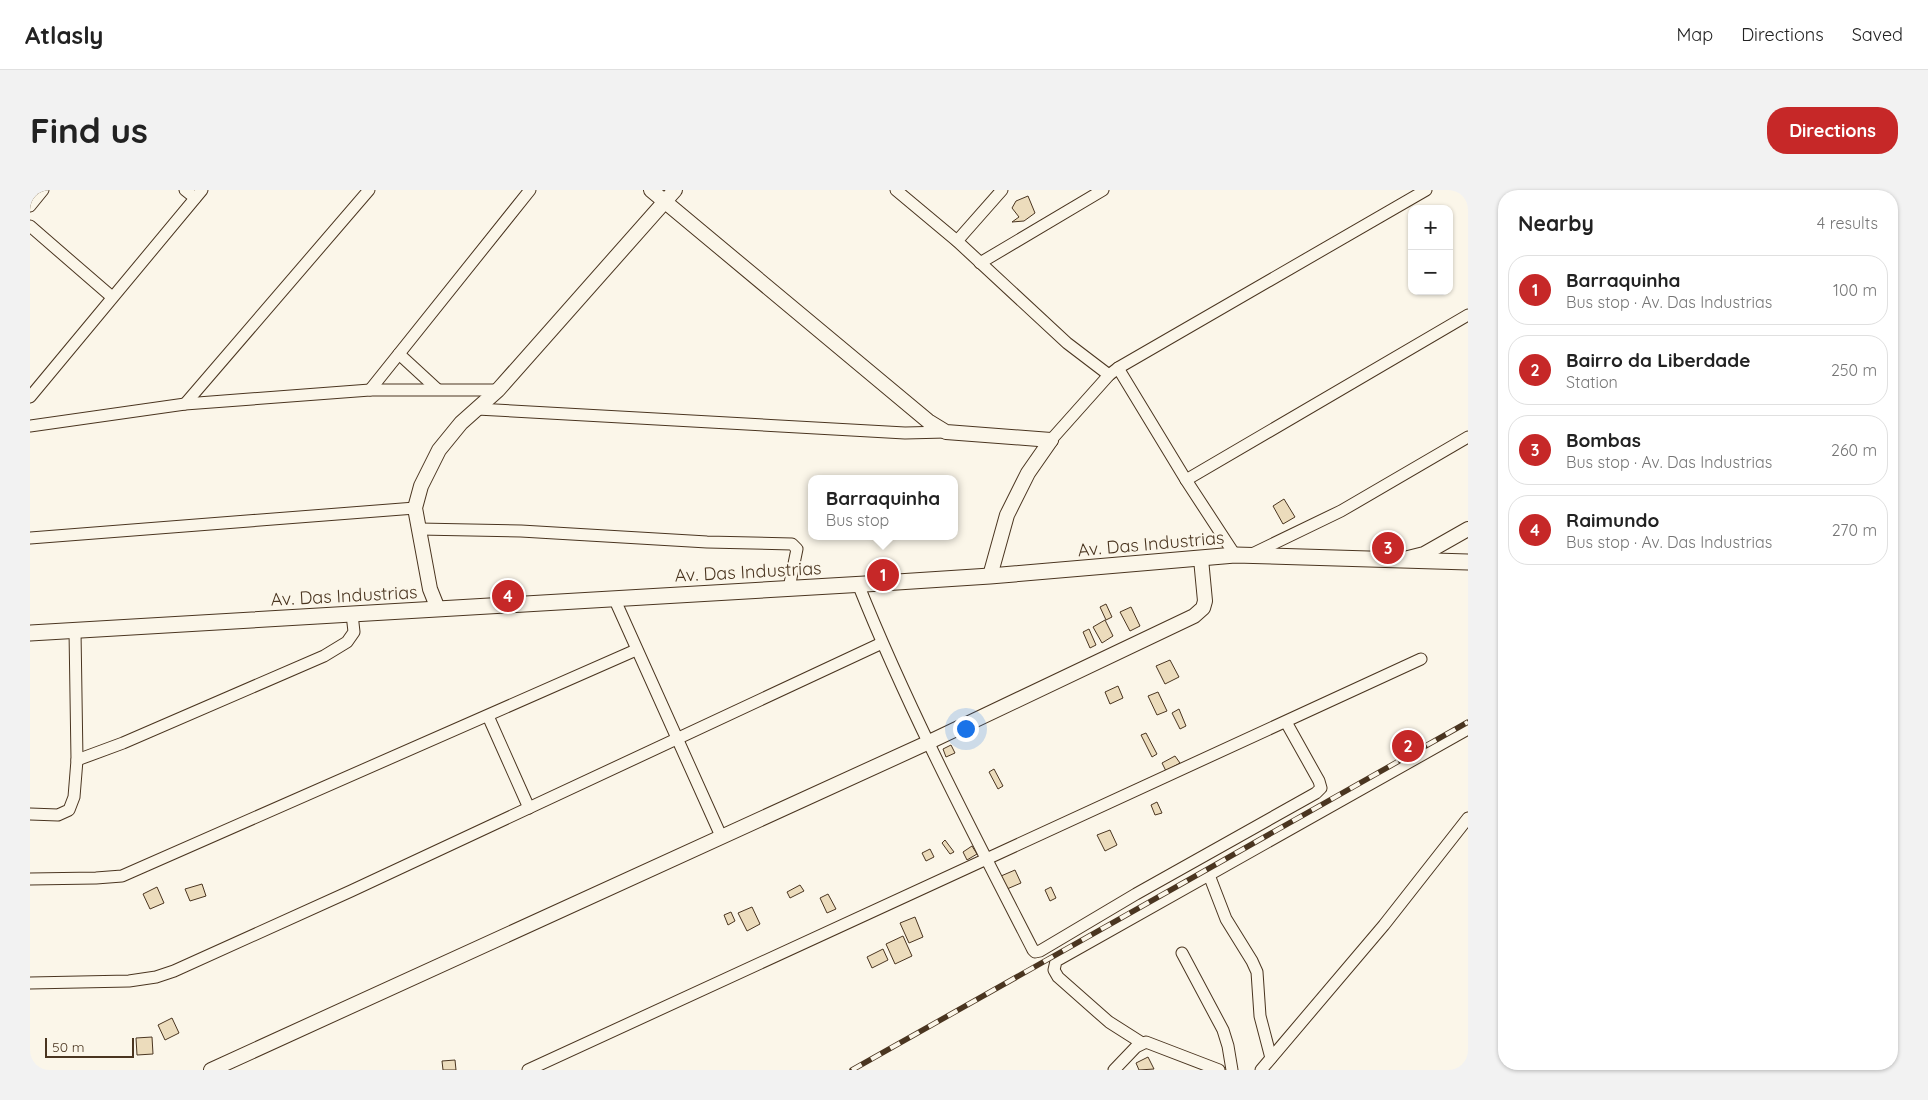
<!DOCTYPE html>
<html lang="en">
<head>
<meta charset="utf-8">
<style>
  body { margin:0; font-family:Quicksand,sans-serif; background:#f2f2f2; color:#222 }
  .controls { position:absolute; right:15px; top:15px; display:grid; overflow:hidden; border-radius:10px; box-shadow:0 1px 4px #0004 }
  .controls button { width:45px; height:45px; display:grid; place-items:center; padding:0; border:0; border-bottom:1px solid #e0e0e0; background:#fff; color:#222; font:25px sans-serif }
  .scale { position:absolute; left:15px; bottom:12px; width:89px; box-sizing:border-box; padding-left:5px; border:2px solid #4a3520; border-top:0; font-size:14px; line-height:18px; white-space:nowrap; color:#4a3520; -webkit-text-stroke:4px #fbf6e9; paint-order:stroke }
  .you { position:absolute; left:935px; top:538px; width:18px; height:18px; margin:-12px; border:4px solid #fff; border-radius:50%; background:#1a73e8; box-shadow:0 0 0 8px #1a73e833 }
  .badge { display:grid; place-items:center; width:32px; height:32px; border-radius:50%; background:#c62828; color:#fff; font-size:16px; font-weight:700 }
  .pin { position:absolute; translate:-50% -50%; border:2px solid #fff; box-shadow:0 1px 5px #0006 }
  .popup { position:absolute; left:778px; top:285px; width:150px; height:65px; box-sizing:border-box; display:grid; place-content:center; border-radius:10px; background:#fff; filter:drop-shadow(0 1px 4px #0005); font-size:16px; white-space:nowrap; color:#767676 }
  .popup b { font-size:19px; color:#222 }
  .popup::after { content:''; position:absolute; left:50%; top:100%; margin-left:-10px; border:10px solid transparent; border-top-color:#fff }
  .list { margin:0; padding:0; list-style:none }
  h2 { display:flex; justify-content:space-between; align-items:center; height:65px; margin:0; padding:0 20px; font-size:21px }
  h2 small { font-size:16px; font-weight:400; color:#767676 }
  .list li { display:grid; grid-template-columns:32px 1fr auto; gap:15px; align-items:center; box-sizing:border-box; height:70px; margin:0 10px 10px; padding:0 10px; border:1px solid #e0e0e0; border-radius:20px }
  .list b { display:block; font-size:19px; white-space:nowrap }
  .list p { margin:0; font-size:16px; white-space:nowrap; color:#767676 }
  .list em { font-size:16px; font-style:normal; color:#767676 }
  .map { position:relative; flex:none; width:1438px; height:880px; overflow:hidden; border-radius:20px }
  header { display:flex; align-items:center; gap:30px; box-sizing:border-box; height:70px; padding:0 25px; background:#fff; border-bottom:1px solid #e0e0e0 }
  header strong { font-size:24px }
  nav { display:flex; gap:28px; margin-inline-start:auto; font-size:18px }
  .intro { display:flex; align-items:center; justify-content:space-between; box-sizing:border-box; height:120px; padding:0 30px }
  h1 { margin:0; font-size:35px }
  .button { padding:12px 22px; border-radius:20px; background:#c62828; color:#fff; font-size:18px; font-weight:700 }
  main { display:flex; gap:30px; padding:0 30px }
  aside { flex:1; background:#fff; border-radius:20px; box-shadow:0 1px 4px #0004 }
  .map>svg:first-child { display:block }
  .building { fill:#ecdcbc; stroke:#4a3520 }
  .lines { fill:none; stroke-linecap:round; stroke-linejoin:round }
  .minor-casing { stroke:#4a3520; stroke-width:13 }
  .tertiary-casing { stroke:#4a3520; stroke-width:16 }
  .secondary-casing { stroke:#4a3520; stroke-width:17 }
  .minor { stroke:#fbf6e9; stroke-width:11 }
  .tertiary { stroke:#fbf6e9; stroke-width:14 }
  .secondary { stroke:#fbf6e9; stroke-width:15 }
  .rail-casing { stroke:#4a3520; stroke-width:5.5 }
  .rail { stroke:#fbf6e9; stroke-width:4; stroke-dasharray:11; stroke-linecap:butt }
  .labels { text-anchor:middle; stroke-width:4; stroke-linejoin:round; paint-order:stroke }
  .street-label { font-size:18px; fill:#4a3520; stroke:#fbf6e9 }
</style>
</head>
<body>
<header>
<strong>Atlasly</strong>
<nav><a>Map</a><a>Directions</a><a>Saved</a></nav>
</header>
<div class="intro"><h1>Find us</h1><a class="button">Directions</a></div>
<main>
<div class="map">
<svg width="1438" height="880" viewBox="0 0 1438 880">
  <rect width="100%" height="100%" fill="#fbf6e9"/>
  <g class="building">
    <path d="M 998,6 L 1005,23 L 994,31 L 982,32 L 989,27 L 982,18 L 986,11 Z"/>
    <path d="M 1254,309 L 1265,327 L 1253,334 L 1243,316 Z"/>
    <path d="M 1076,414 L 1082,427 L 1076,430 L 1070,417 Z"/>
    <path d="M 1101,417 L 1110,436 L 1100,441 L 1090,422 Z"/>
    <path d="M 1075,430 L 1083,446 L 1072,453 L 1063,437 Z"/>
    <path d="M 1059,439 L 1066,455 L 1060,458 L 1053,442 Z"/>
    <path d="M 1140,470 L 1149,487 L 1135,494 L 1126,476 Z"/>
    <path d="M 1088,496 L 1093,508 L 1080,514 L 1075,502 Z"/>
    <path d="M 1128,502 L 1137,521 L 1127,525 L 1118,506 Z"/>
    <path d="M 1149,519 L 1156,536 L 1150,539 L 1142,523 Z"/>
    <path d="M 1116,543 L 1127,564 L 1122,567 L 1111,545 Z"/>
    <path d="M 921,555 L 925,563 L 916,567 L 913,559 Z"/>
    <path d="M 1145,566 L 1150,573 L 1136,581 L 1132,573 Z"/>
    <path d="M 964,579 L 973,596 L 968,599 L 959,582 Z"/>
    <path d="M 1127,612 L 1132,623 L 1125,625 L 1121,615 Z"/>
    <path d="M 1080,640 L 1087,655 L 1075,661 L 1067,645 Z"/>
    <path d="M 915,650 L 924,662 L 920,664 L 912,653 Z"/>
    <path d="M 942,656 L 947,664 L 937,670 L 933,662 Z"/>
    <path d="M 900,659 L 904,667 L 896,671 L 892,663 Z"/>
    <path d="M 985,680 L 991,693 L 977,699 L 971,686 Z"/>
    <path d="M 172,694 L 176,706 L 160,711 L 155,699 Z"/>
    <path d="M 770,695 L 774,701 L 760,708 L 757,702 Z"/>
    <path d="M 127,697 L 134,713 L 120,719 L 113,704 Z"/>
    <path d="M 1021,697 L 1026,708 L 1020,711 L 1015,700 Z"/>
    <path d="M 798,704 L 806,719 L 797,723 L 790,708 Z"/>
    <path d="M 722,717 L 730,734 L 717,741 L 708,723 Z"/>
    <path d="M 701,722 L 705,731 L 698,735 L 694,725 Z"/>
    <path d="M 885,727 L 893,747 L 879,753 L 870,733 Z"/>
    <path d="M 873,746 L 882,766 L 865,774 L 856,754 Z"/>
    <path d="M 853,759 L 858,770 L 842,778 L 837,767 Z"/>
    <path d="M 142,828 L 149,843 L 135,850 L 128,835 Z"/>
    <path d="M 122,847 L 123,864 L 107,865 L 106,848 Z"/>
    <path d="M 1118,867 L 1124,879 L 1109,880 L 1106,873 Z"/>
    <path d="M 425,870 L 426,880 L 413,880 L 412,871 Z"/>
  </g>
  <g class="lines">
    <defs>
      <g id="minor">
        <path d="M 155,0 L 165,8"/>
        <path d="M 866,0 L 927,51 L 1037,153 L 1079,185"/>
        <path d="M 0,16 L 13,0"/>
        <path d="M 0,36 L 82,107"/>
        <path d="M 927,51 L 972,0"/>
        <path d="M 950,73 L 1073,0"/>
        <path d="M 369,164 L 407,199"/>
        <path d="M 1088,178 L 1156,290 L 1205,365"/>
        <path d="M 340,200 L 500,0"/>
        <path d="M 0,207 L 172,0"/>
        <path d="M 155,214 L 339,0"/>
        <path d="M 447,219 L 875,243 L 916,242"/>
        <path d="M 0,236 L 155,214 L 340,200 L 468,200"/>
        <path d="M 1021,250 L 1079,185 L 1088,178 L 1396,0"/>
        <path d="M 1156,290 L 1438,125"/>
        <path d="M 389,339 L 491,341 L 677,352 L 762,354 L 767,359 L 759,398"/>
        <path d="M 0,348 L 385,318"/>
        <path d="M 1220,365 L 1311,321 L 1438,247"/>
        <path d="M 828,394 C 879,521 941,639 1003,760 L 1005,762 L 1010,761 L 1106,704 L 1286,603 L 1291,598 L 1289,591 L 1256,532"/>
        <path d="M 584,408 L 691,646"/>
        <path d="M 458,526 L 499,618"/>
        <path d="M 47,570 L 93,553 L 294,466 L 317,452 L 324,442 L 322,424"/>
        <path d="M 0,624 L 28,625 L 39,620 L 44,607 L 47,570 L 45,441"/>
        <path d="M 1179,685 L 1196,729 L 1222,771 L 1227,782 L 1230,826 L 1241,868"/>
        <path d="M 0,689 L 66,688 L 92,686 L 606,460"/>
        <path d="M 1152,763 L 1193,840 L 1198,856 L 1202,880"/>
        <path d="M 0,793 L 99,791 L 126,787 L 144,781 L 321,701 L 852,453"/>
        <path d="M 1112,853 L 1079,832 L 1028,787 L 1024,780 L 1026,771 L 1438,539"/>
        <path d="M 498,880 L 1391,469"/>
        <path d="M 1084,880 L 1106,857 L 1116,852 L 1189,880"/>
        <path d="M 1231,880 L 1354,735 L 1438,628"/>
      </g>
      <g id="tertiary">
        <path d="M 621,0 L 898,231 L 916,242 L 1021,250"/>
        <path d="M 1378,368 L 1394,364 L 1438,339"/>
        <path d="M 960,386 L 977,325 L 998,283 L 1021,250"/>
        <path d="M 408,419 L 400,399 L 385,318 L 391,296 L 409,260 L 431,233 L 468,200 L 645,0"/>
        <path d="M 181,880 L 897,553 L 1164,426 L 1173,418 L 1175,411 L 1171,369"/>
      </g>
      <path id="secondary" d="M 0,443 L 852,393 L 960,386 L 1205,365 L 1438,372"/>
    </defs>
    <use href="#minor" class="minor-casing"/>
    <use href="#tertiary" class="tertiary-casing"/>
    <use href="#secondary" class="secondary-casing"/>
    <use href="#minor" class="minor"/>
    <use href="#tertiary" class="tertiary"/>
    <use href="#secondary" class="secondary"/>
    <defs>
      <path id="rail" d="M 822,880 L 1438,532"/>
    </defs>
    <use href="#rail" class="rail-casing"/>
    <use href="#rail" class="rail"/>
  </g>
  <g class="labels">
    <g class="street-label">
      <text transform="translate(1121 354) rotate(-5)" y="6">Av. Das Industrias</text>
      <text transform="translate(718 382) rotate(-3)" y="6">Av. Das Industrias</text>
      <text transform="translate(314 406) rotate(-3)" y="6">Av. Das Industrias</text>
    </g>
  </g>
</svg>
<div class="controls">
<button>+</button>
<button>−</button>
</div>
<div class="scale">50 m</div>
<div class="you"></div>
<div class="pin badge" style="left:853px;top:385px">1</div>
<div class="popup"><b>Barraquinha</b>Bus stop</div>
<div class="pin badge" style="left:1378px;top:556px">2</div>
<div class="pin badge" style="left:1358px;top:358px">3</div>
<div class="pin badge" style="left:478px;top:406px">4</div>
</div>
<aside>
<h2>Nearby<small>4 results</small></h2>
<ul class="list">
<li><span class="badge">1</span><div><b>Barraquinha</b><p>Bus stop · Av. Das Industrias</p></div><em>100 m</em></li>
<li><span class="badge">2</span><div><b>Bairro da Liberdade</b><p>Station</p></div><em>250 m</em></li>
<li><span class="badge">3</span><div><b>Bombas</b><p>Bus stop · Av. Das Industrias</p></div><em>260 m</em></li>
<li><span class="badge">4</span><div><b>Raimundo</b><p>Bus stop · Av. Das Industrias</p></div><em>270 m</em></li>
</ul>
</aside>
</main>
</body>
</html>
